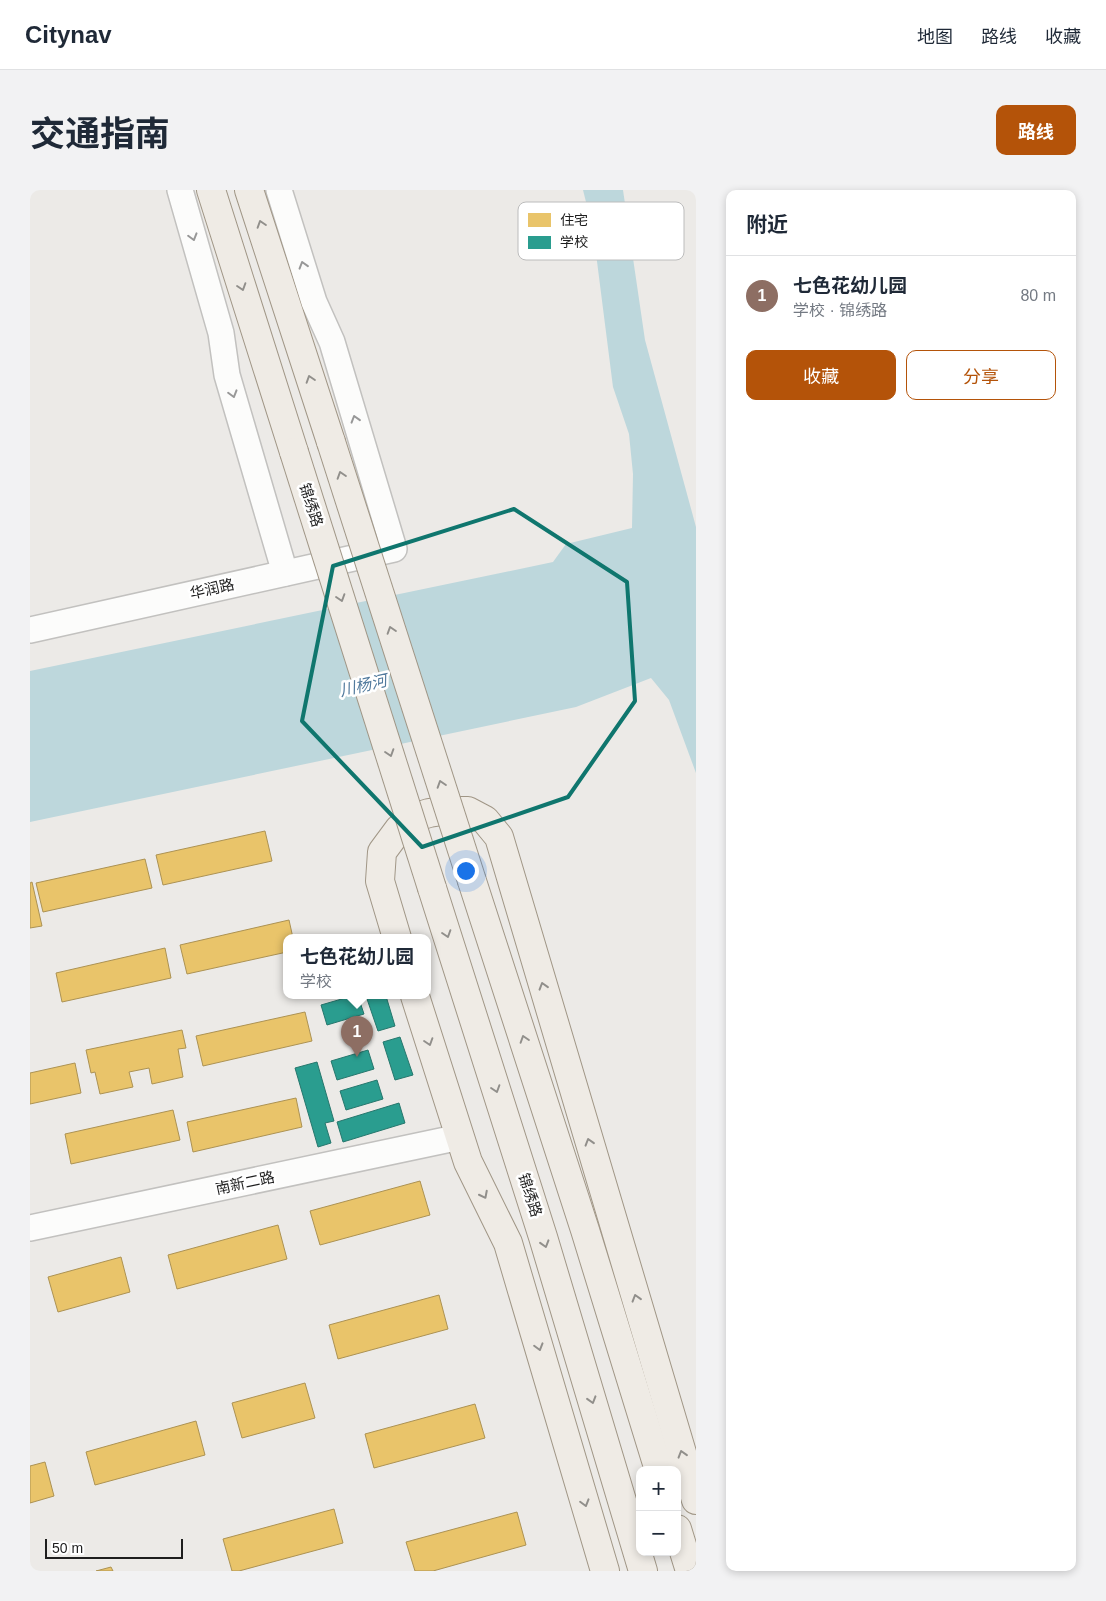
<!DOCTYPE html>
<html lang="zh">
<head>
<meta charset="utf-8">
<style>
  body { margin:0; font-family:Arial,"Noto Sans SC",sans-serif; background:#f2f2f3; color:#1f2937 }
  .controls { position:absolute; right:15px; bottom:15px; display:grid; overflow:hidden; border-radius:10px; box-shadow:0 2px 8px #0003 }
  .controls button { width:45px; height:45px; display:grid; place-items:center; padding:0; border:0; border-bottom:1px solid #e0e1e3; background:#fff; color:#1f2937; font:25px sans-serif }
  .scale { position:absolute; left:15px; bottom:12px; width:138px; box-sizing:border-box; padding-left:5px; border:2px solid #1e1e1e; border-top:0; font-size:14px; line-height:18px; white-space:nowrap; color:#1e1e1e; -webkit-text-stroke:4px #fff; paint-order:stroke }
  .you { position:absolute; left:435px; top:680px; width:18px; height:18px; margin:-12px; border:4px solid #fff; border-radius:50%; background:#1a73e8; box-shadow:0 0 0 8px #1a73e833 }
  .badge { display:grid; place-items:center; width:32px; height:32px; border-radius:50%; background:#b45309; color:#fff; font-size:16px; font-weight:700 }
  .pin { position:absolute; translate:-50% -41px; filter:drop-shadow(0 1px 2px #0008) }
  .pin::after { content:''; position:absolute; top:26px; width:18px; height:15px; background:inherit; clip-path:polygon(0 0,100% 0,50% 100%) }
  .popup { position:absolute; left:253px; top:744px; width:148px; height:65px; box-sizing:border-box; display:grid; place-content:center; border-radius:10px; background:#fff; filter:drop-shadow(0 1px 4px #0005); font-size:16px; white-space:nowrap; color:#747a83 }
  .popup b { font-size:19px; color:#1f2937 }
  .popup::after { content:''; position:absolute; left:50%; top:100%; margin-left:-10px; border:10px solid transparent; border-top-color:#fff }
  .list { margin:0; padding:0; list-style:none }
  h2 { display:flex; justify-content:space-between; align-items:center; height:65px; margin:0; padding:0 20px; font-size:21px }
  h2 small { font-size:16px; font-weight:400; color:#747a83 }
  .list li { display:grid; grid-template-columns:32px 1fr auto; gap:15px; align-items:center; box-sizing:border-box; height:80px; padding:0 20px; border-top:1px solid #e0e1e3 }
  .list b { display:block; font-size:19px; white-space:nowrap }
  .list p { margin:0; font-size:16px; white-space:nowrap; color:#747a83 }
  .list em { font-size:16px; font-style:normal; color:#747a83 }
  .actions { display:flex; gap:10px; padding:15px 20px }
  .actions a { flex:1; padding:11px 0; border:1px solid #b45309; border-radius:10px; text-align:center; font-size:18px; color:#b45309 }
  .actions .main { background:#b45309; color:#fff }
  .map { position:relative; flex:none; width:666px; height:1381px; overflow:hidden; border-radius:10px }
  header { display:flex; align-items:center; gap:30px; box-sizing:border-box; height:70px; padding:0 25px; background:#fff; border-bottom:1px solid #e0e1e3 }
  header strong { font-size:24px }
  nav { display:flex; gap:28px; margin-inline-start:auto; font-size:18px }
  .intro { display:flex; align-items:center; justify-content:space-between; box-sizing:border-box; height:120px; padding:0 30px }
  h1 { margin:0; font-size:35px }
  .button { padding:12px 22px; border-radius:10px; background:#b45309; color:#fff; font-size:18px; font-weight:700 }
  main { display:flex; gap:30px; padding:0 30px }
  aside { flex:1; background:#fff; border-radius:10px; box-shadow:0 2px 8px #0003 }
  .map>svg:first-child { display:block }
  .water { fill:#bdd7dc }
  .homes { fill:#e9c46a; stroke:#ac9253 }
  .schools { fill:#2a9d8f; stroke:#26776d }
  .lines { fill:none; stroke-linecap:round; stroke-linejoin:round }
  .minor-casing { stroke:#c2c1bf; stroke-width:28 }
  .major-casing { stroke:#a09686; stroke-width:30 }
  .minor { stroke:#fcfcfb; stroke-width:25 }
  .major { stroke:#efebe5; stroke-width:28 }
  .major-bridge-casing { stroke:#a09686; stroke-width:30; stroke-linecap:butt }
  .major-bridge { stroke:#efebe5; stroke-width:28 }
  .oneway { stroke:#918f8b }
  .oneway2 { stroke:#989898 }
  .marked { fill:none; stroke:#0f766e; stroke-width:4; stroke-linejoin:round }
  .labels { text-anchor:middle; stroke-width:5; stroke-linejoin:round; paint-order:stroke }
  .street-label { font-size:15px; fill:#1e1e1e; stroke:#fff }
  .water-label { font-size:16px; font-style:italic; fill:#517a9d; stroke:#fff }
  .key { fill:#fff; stroke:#bcbcbc; stroke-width:1 }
  .key-label { font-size:14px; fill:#1e1e1e }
</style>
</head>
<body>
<header>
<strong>Citynav</strong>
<nav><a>地图</a><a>路线</a><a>收藏</a></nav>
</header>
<div class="intro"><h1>交通指南</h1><a class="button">路线</a></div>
<main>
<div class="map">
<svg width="666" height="1381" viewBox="0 0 666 1381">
  <rect width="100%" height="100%" fill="#eceae7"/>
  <path class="water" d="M 553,0 L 593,0 L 615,150 L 666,337 L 666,583 L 639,510 L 621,488 L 546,517 L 0,632 L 0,481 L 523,372 L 536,354 L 602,338 L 603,284 L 599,244 L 583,197 L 563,40 Z"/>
  <g class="homes">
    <path d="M 235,641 L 242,671 L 133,695 L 126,665 Z"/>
    <path d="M 115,669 L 122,698 L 13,722 L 6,693 Z"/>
    <path d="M 2,692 L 12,736 L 0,738 L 0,693 Z"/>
    <path d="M 259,730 L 263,748 L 257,748 L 257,762 L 157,784 L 150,755 Z"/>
    <path d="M 135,758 L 141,788 L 32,812 L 26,783 Z"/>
    <path d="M 275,822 L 282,851 L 173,876 L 166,846 Z"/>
    <path d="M 152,840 L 156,858 L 148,859 L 153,887 L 122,894 L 119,878 L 99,882 L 103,897 L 70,904 L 65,882 L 61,883 L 56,860 Z"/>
    <path d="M 45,873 L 51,903 L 0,914 L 0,883 Z"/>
    <path d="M 266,908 L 272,937 L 163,962 L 157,932 Z"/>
    <path d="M 143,920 L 150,950 L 41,974 L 35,944 Z"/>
    <path d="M 390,991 L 400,1025 L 290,1055 L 280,1021 Z"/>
    <path d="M 248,1035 L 257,1069 L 147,1099 L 138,1065 Z"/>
    <path d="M 91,1067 L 100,1102 L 28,1122 L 18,1087 Z"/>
    <path d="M 409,1105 L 418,1139 L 308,1169 L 299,1135 Z"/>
    <path d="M 275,1193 L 285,1228 L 212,1248 L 202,1213 Z"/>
    <path d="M 445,1214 L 455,1248 L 344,1278 L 335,1244 Z"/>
    <path d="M 166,1231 L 175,1265 L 65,1295 L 56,1262 Z"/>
    <path d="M 15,1272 L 24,1306 L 0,1313 L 0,1276 Z"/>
    <path d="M 304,1319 L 313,1353 L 209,1381 L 202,1381 L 193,1349 Z"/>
    <path d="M 487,1322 L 496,1355 L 403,1381 L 385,1381 L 376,1352 Z"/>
    <path d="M 81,1377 L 83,1381 L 66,1381 Z"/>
  </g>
  <g class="schools">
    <path d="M 322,806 L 328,806 L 334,824 L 297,835 L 291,815 Z"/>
    <path d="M 336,806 L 356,806 L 365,836 L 348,841 Z"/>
    <path d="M 370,847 L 383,885 L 365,890 L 353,852 Z"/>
    <path d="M 338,860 L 344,879 L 307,890 L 301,871 Z"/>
    <path d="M 287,872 L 304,931 L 295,933 L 301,953 L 288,957 L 265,878 Z"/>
    <path d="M 347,890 L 353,909 L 316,920 L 310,901 Z"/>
    <path d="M 369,913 L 375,933 L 313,952 L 307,932 Z"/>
  </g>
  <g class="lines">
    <defs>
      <g id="minor">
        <path d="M 150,0 L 191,143 L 197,185 L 255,383"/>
        <path d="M 0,440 L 364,359 L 302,152 L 284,112 L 249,0"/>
        <path d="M 0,1038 L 430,947"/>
      </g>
      <g id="major">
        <path d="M 181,0 L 264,262"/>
        <path d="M 219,0 L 301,252"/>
        <path d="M 442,691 L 555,1040 L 629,1280"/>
        <path d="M 402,698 L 513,1047 L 613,1381"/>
        <path d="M 367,748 L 350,691 L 352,662 L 369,639 L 386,627 L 399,623 L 412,621 L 438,621 L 455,630 L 469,647 L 666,1310"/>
        <path d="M 385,806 L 438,972 L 478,1053 L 575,1381"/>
        <path d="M 647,1339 L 660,1381"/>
      </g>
    </defs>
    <use href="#minor" class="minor-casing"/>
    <use href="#major" class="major-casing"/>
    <use href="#minor" class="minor"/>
    <use href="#major" class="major"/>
    <defs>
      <g id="major-bridge">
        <path d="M 301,252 L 442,691"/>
        <path d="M 264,262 L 402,698"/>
      </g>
    </defs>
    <use href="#major-bridge" class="major-bridge-casing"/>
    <use href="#major-bridge" class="major-bridge"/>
  </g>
  <defs><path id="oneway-chevron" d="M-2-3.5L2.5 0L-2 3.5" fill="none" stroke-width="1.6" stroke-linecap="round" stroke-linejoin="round" transform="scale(1.25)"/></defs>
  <g class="oneway">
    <use href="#oneway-chevron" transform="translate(231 34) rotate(-108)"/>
    <use href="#oneway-chevron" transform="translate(212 97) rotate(72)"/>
    <use href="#oneway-chevron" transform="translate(280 189) rotate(-108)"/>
    <use href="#oneway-chevron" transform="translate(311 285) rotate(-108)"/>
    <use href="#oneway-chevron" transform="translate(311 408) rotate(72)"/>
    <use href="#oneway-chevron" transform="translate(361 440) rotate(-108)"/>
    <use href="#oneway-chevron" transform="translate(360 563) rotate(72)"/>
    <use href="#oneway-chevron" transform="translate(411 594) rotate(-108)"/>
    <use href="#oneway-chevron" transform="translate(417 744) rotate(72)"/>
    <use href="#oneway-chevron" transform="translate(513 796) rotate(-107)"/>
    <use href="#oneway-chevron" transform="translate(494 849) rotate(-108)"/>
    <use href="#oneway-chevron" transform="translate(399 852) rotate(72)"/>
    <use href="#oneway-chevron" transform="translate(466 899) rotate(72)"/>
    <use href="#oneway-chevron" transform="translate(559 952) rotate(-107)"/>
    <use href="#oneway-chevron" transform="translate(454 1005) rotate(63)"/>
    <use href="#oneway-chevron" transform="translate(515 1054) rotate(73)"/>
    <use href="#oneway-chevron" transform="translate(606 1108) rotate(-107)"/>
    <use href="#oneway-chevron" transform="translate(509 1157) rotate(74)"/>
    <use href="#oneway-chevron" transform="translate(562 1210) rotate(73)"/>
    <use href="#oneway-chevron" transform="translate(652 1264) rotate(-107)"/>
    <use href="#oneway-chevron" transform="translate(555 1313) rotate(74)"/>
  </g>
  <g class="oneway2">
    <use href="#oneway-chevron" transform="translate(163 47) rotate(74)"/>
    <use href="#oneway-chevron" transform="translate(273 75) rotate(-107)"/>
    <use href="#oneway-chevron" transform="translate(203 204) rotate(74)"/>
    <use href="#oneway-chevron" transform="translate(325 229) rotate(-107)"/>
  </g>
  <path class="marked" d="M 484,319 L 597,392 L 605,511 L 538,607 L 392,657 L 272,531 L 303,376 Z"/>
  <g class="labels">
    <g class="street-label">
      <text transform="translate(281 315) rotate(72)" y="5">锦绣路</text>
      <text transform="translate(182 399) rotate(-13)" y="5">华润路</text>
      <text transform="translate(215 993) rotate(-12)" y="5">南新二路</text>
      <text transform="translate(500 1005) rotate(72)" y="5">锦绣路</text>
    </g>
    <g class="water-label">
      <text transform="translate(333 495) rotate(-13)" y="6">川杨河</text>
    </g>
  </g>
  <rect x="488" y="12" width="166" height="58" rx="8" class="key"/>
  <rect x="498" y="23" width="23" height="14" fill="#e9c46a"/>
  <rect x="498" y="46" width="23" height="13" fill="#2a9d8f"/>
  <g class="key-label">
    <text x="530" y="35">住宅</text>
    <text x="530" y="57">学校</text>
  </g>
</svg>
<div class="controls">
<button>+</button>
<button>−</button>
</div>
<div class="scale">50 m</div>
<div class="you"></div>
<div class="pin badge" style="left:327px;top:867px;background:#8d6e63">1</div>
<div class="popup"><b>七色花幼儿园</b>学校</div>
</div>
<aside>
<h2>附近<small></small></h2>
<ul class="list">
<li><span class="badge" style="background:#8d6e63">1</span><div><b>七色花幼儿园</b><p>学校 · 锦绣路</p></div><em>80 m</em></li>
</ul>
<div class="actions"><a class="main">收藏</a><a>分享</a></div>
</aside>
</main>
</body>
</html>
